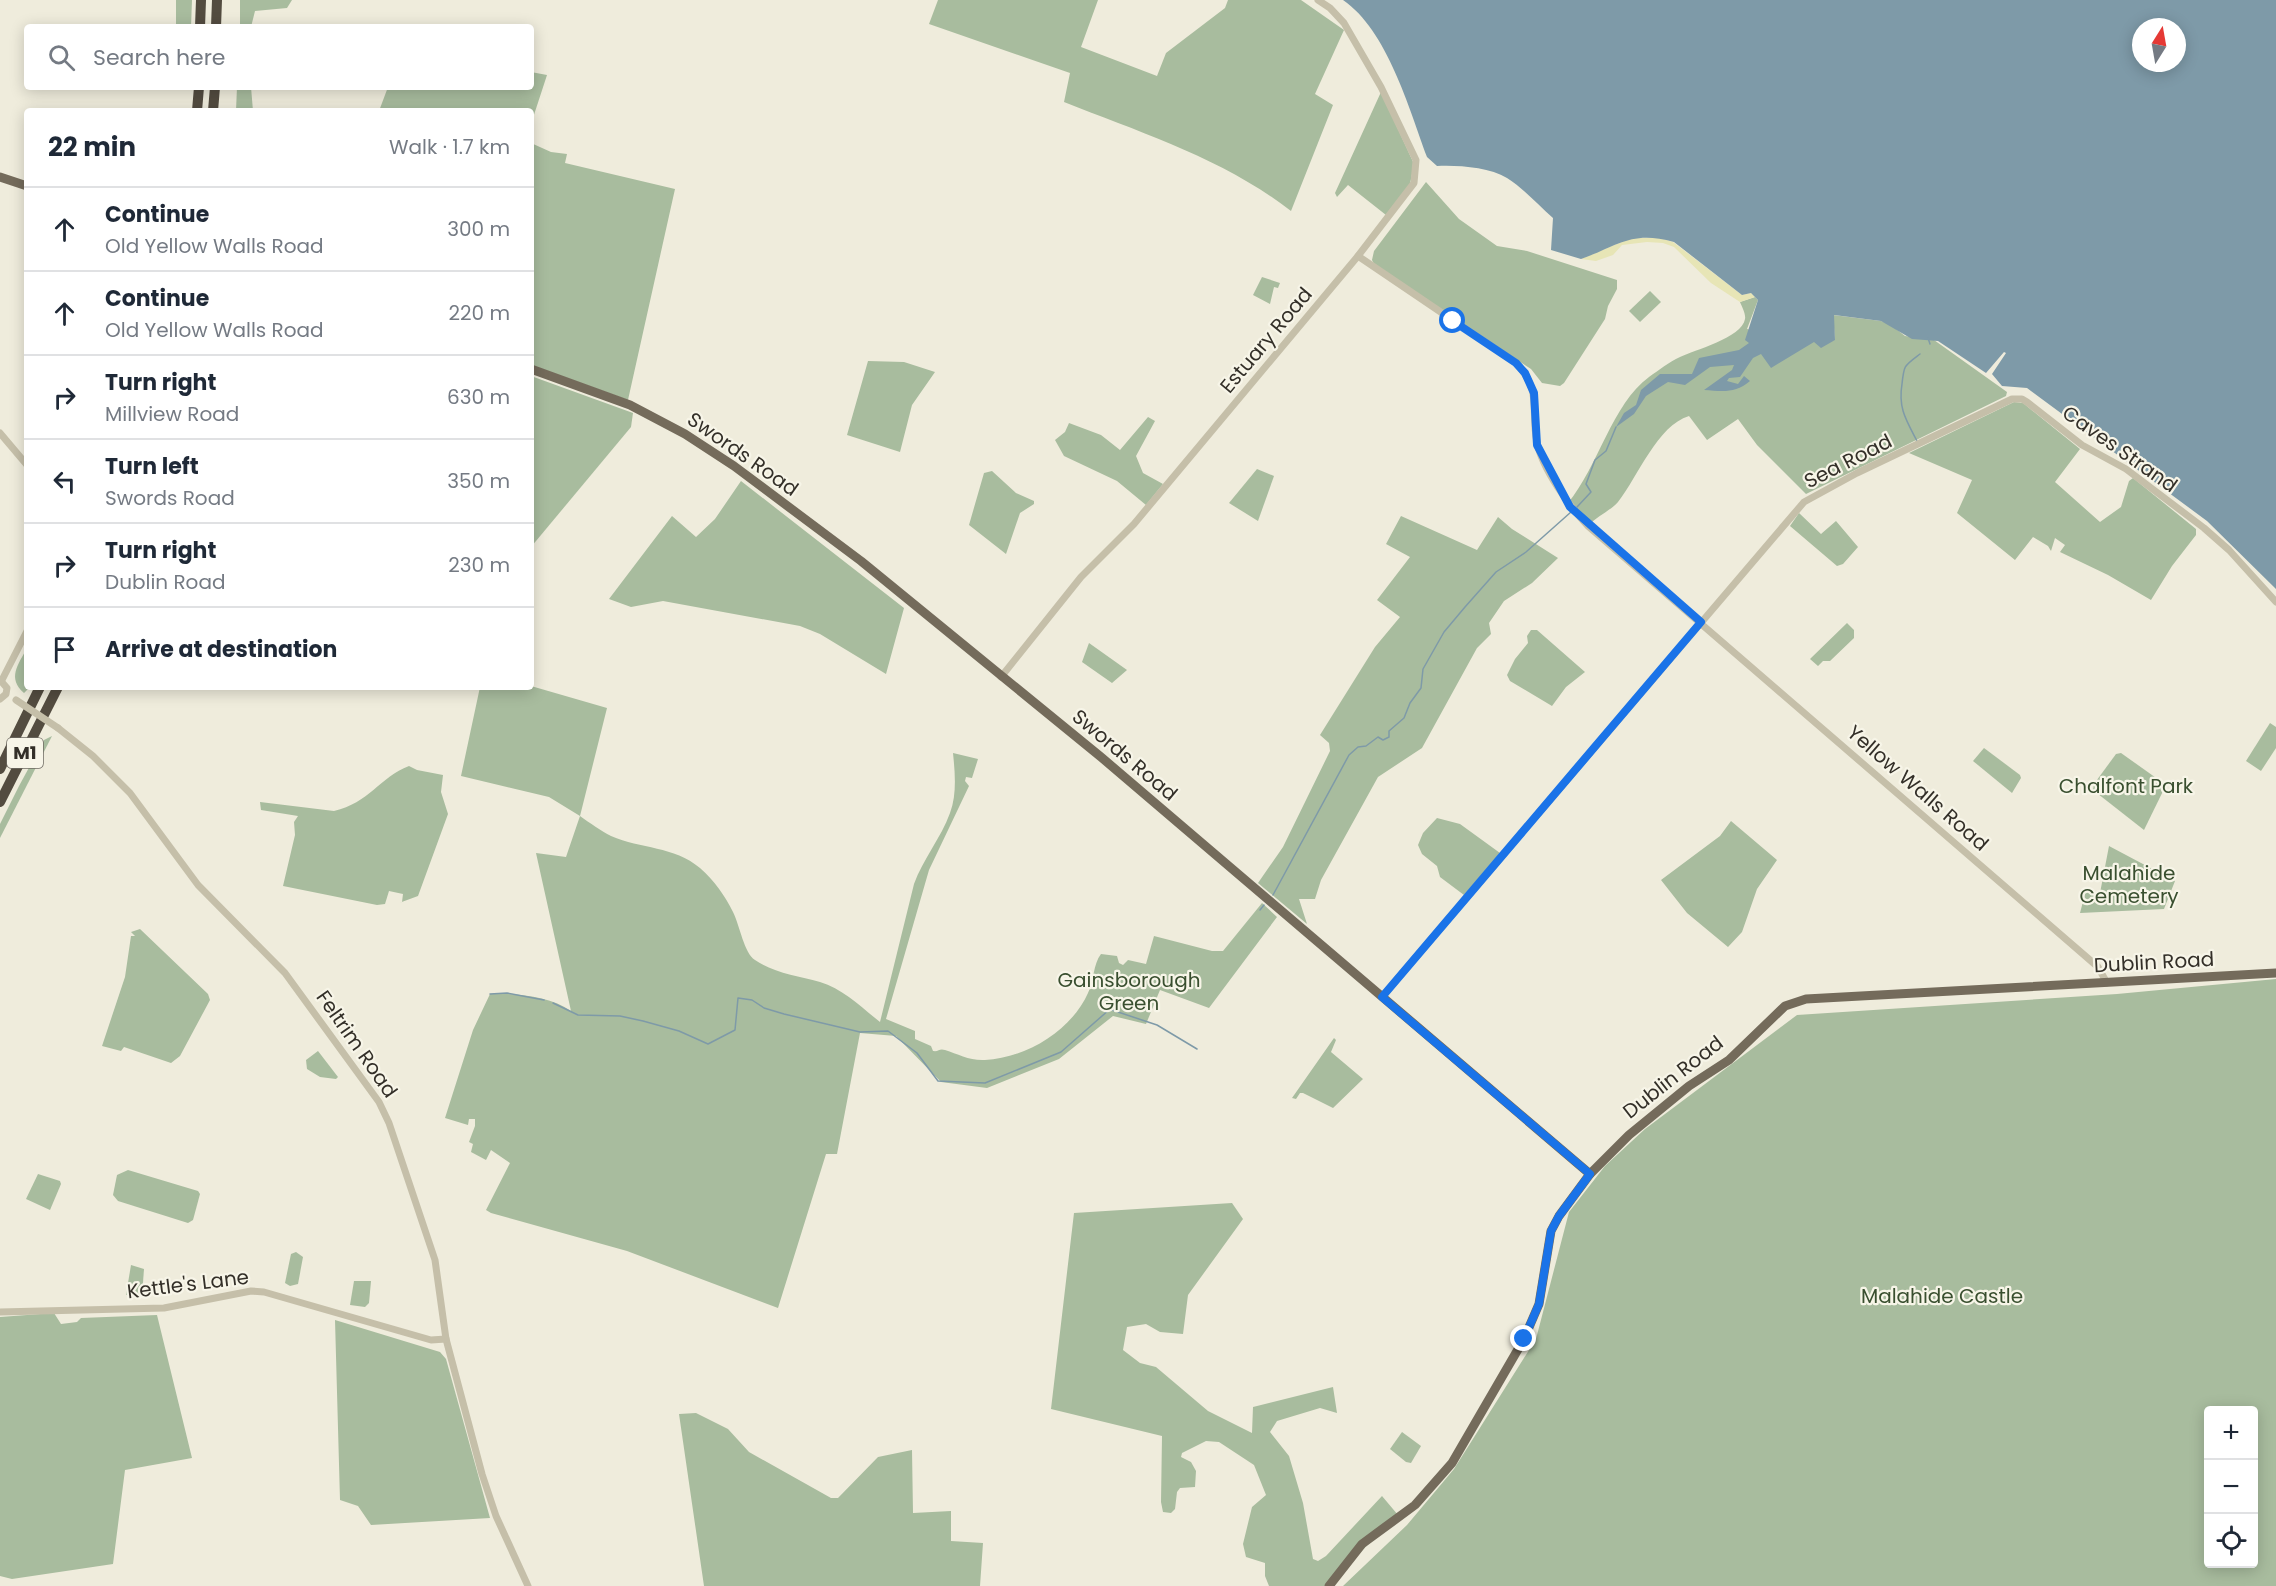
<!DOCTYPE html>
<html lang="en">
<head>
<meta charset="utf-8">
<style>
  body { margin:0; font-family:Poppins,sans-serif; background:#f6f6f7; color:#1f2937 }
  .controls { position:absolute; right:18px; bottom:18px; display:grid; overflow:hidden; border-radius:6px; box-shadow:0 3px 15px #0003 }
  .controls button { width:54px; height:54px; display:grid; place-items:center; padding:0; border:0; border-bottom:2px solid #e0e1e3; background:#fff; color:#1f2937; font:30px sans-serif }
  .compass { position:absolute; left:2132px; top:18px; width:54px; height:54px; border-radius:50%; background:#fff; box-shadow:0 3px 15px #0003; rotate:11deg }
  .stop { position:absolute; width:18px; height:18px; margin:-14px; border:4px solid #1a73e8; border-radius:50%; background:#fff }
  .stop.end { background:#1a73e8; border-color:#fff; box-shadow:0 2px 6px #0008 }
  .list { margin:0; padding:0; list-style:none }
  h2 { display:flex; justify-content:space-between; align-items:center; height:78px; margin:0; padding:0 24px; font-size:26px }
  h2 small { font-size:20px; font-weight:400; color:#747a83 }
  .list li { display:grid; grid-template-columns:39px 1fr auto; gap:18px; align-items:center; box-sizing:border-box; height:84px; padding:0 24px; border-top:2px solid #e0e1e3 }
  .list b { display:block; font-size:22px; white-space:nowrap }
  .list p { margin:0; font-size:20px; white-space:nowrap; color:#747a83 }
  .list em { font-size:20px; font-style:normal; color:#747a83 }
  .icon { flex:none; width:33px; height:33px; fill:none; stroke:currentColor; stroke-width:2; stroke-linecap:round; stroke-linejoin:round }
  .map { position:relative; flex:none; width:2276px; height:1586px; overflow:hidden }
  .search { position:absolute; background:#fff; box-shadow:0 3px 15px #0003; left:24px; top:24px; width:510px; height:66px; display:flex; align-items:center; gap:15px; box-sizing:border-box; padding:0 21px; border-radius:6px; color:#747a83; font-size:22px }
  .panel { position:absolute; background:#fff; box-shadow:0 3px 15px #0003; left:24px; top:108px; width:510px; height:582px; border-radius:6px }
  .map>svg:first-child { display:block }
  .green { fill:#a8bc9e; fill-rule:evenodd }
  .sand { fill:#e7e5b6 }
  .water { fill:#7e9aa8; fill-rule:evenodd }
  .lines { fill:none; stroke-linecap:round; stroke-linejoin:round }
  .stream { stroke:#7e9aa8; stroke-width:1.5 }
  .minor { stroke:#c5bfa9; stroke-width:7 }
  .major { stroke:#746b5b; stroke-width:9 }
  .highway { stroke:#534c40; stroke-width:10 }
  .minor-bridge { stroke:#c5bfa9; stroke-width:7 }
  .route { stroke:#1a73e8; stroke-width:8 }
  .labels { text-anchor:middle; stroke-width:4.5; stroke-linejoin:round; paint-order:stroke }
  .shield { fill:#f7f5e8; stroke:#6e6a62; stroke-width:1.5 }
  .shield-label { font-size:18px; font-weight:bold; fill:#332f28 }
  .street-label { font-size:20px; fill:#332f28; stroke:#f7f5e8 }
  .park-label { font-size:20px; fill:#394f2f; stroke:#f7f5e8 }
</style>
</head>
<body>
<div class="map">
<svg width="2276" height="1586" viewBox="0 0 2276 1586">
  <rect width="100%" height="100%" fill="#efecdc"/>
  <g class="green">
    <path d="M 176,0 L 192,0 L 191,27 L 176,27 Z"/>
    <path d="M 240,0 L 292,0 L 287,8 L 255,11 L 251,27 L 240,27 Z"/>
    <path d="M 938,0 L 1098,0 L 1081,47 L 1157,76 L 1166,53 L 1225,8 L 1228,0 L 1301,0 L 1344,30 L 1315,94 L 1333,105 L 1291,211 C 1224,159 1142,133 1064,102 L 1070,73 L 929,24 Z"/>
    <path d="M 531,72 L 547,75 L 531,124 L 531,111 L 379,111 L 388,87 L 531,87 Z"/>
    <path d="M 237,87 L 251,87 L 253,111 L 236,111 Z"/>
    <path d="M 1381,92 L 1414,164 L 1410,184 L 1386,215 L 1348,185 L 1337,197 L 1335,193 Z"/>
    <path d="M 531,143 L 551,152 L 567,154 L 565,163 L 675,189 L 628,400 L 531,365 Z"/>
    <path d="M 1426,182 L 1459,219 L 1497,246 L 1527,251 L 1617,280 L 1617,289 L 1608,306 L 1605,319 L 1564,383 L 1560,386 L 1542,383 L 1531,369 L 1375,266 L 1372,260 L 1374,251 Z"/>
    <path d="M 1262,277 L 1280,283 L 1278,288 L 1274,287 L 1270,304 L 1253,295 Z"/>
    <path d="M 1650,291 L 1661,302 L 1640,322 L 1629,311 Z"/>
    <path d="M 1755,297 L 1758,300 L 1747,329 L 1814,342 L 1835,340 L 1833,315 L 1881,321 L 1891,325 L 1905,336 L 1934,340 L 2007,392 L 2006,396 L 1806,494 L 1757,445 L 1738,419 L 1707,440 L 1689,416 C 1657,426 1639,475 1618,502 C 1610,511 1597,516 1588,526 L 1568,503 C 1598,467 1612,404 1649,377 C 1659,370 1669,362 1680,357 C 1694,350 1742,338 1745,319 C 1746,314 1742,307 1740,302 Z"/>
    <path d="M 868,361 L 904,362 L 935,372 L 912,405 L 900,452 L 847,435 Z"/>
    <path d="M 531,376 L 633,413 L 631,427 L 531,547 Z"/>
    <path d="M 2014,402 L 2023,403 L 2080,449 L 2055,482 L 2100,522 L 2121,507 L 2129,481 L 2133,478 L 2196,529 L 2196,535 L 2172,566 L 2151,600 L 2108,575 L 2060,552 L 2065,545 L 2055,538 L 2051,551 L 2048,546 L 2033,537 L 2015,560 L 1957,513 L 1972,480 L 1909,453 Z"/>
    <path d="M 1148,417 L 1155,421 L 1136,456 L 1143,473 L 1163,484 L 1146,505 L 1117,481 L 1064,456 L 1055,440 L 1065,432 L 1069,423 L 1101,435 L 1120,450 Z"/>
    <path d="M 1257,469 L 1274,476 L 1258,521 L 1229,503 Z"/>
    <path d="M 992,471 L 1016,493 L 1034,501 L 1034,504 L 1020,513 L 1006,554 L 969,525 L 984,473 Z"/>
    <path d="M 741,481 L 904,608 L 886,674 L 820,634 L 800,626 L 663,601 L 631,607 L 609,599 L 672,516 L 696,537 L 715,519 Z"/>
    <path d="M 1799,513 L 1821,534 L 1836,521 L 1858,547 L 1843,564 L 1837,566 L 1790,526 Z"/>
    <path d="M 1401,516 L 1477,550 L 1498,517 L 1512,529 L 1558,558 L 1532,583 L 1504,601 L 1489,623 L 1491,634 L 1477,648 L 1422,748 L 1378,777 L 1321,880 L 1315,899 L 1299,899 L 1307,924 L 1258,883 L 1283,847 L 1330,751 L 1329,743 L 1320,735 L 1375,647 L 1400,617 L 1377,600 L 1410,557 L 1386,544 Z"/>
    <path d="M 1847,623 L 1854,630 L 1854,638 L 1830,661 L 1823,661 L 1818,666 L 1810,659 Z"/>
    <path d="M 1531,630 L 1537,630 L 1585,672 L 1566,687 L 1552,706 L 1510,681 L 1507,675 L 1515,659 L 1528,643 L 1527,636 Z"/>
    <path d="M 1089,643 L 1127,670 L 1112,683 L 1082,662 Z"/>
    <path d="M 27,648 L 27,687 L 30,687 L 24,693 C 7,678 18,665 27,648 Z"/>
    <path d="M 531,686 L 607,708 L 580,816 C 590,823 601,831 611,836 C 641,849 674,846 700,868 C 714,880 725,896 733,912 C 740,926 744,953 755,960 C 774,973 798,976 820,982 C 843,989 861,1007 880,1022 L 914,884 C 923,859 941,838 950,813 C 957,794 955,773 953,753 L 978,759 L 972,778 L 966,777 L 965,781 L 969,786 L 929,870 L 886,1019 L 915,1031 L 915,1039 L 931,1046 L 933,1051 C 939,1052 939,1048 945,1050 C 958,1054 970,1061 985,1060 C 1026,1058 1071,1031 1088,993 C 1094,981 1093,964 1101,954 L 1117,956 L 1119,963 L 1123,965 L 1128,960 L 1146,964 L 1154,936 L 1212,951 L 1223,951 L 1262,903 L 1277,917 L 1209,1008 L 1160,990 L 1146,1024 L 1113,1016 L 1059,1059 L 987,1088 L 941,1082 L 896,1036 L 860,1033 L 837,1154 L 826,1154 L 778,1308 L 627,1251 L 491,1213 L 486,1210 L 510,1163 L 491,1150 L 486,1160 L 471,1152 L 473,1144 L 469,1142 L 475,1126 L 475,1119 L 469,1119 L 468,1125 L 445,1118 L 473,1030 L 490,994 C 516,993 550,996 571,1011 L 536,853 L 566,857 L 580,816 L 549,797 L 461,776 L 480,687 Z"/>
    <path d="M 2270,723 L 2276,727 L 2276,748 L 2261,771 L 2246,761 Z"/>
    <path d="M 52,736 L 0,838 L 0,824 L 19,786 L 44,740 Z"/>
    <path d="M 1984,748 L 2020,775 L 2021,778 L 2012,793 L 1973,761 Z"/>
    <path d="M 2121,753 L 2166,785 L 2144,830 L 2093,790 L 2094,784 L 2116,754 Z"/>
    <path d="M 409,766 L 417,770 L 443,775 L 441,792 L 448,814 L 418,896 L 399,903 L 402,902 L 403,894 L 389,891 L 385,904 L 377,905 L 283,886 L 295,835 L 294,822 L 298,816 L 261,810 L 260,802 L 334,811 C 369,803 380,777 409,766 Z"/>
    <path d="M 1437,818 L 1460,824 L 1500,853 L 1464,895 L 1440,877 L 1437,866 L 1422,854 L 1418,845 L 1423,833 Z"/>
    <path d="M 1731,821 L 1777,860 L 1757,889 L 1742,932 L 1728,947 L 1687,913 L 1661,880 L 1720,836 Z"/>
    <path d="M 2109,846 L 2175,881 L 2164,909 L 2080,913 L 2086,890 L 2100,893 Z"/>
    <path d="M 140,929 L 208,994 L 210,1000 L 180,1056 L 171,1063 L 124,1047 L 121,1051 L 102,1046 L 125,977 L 131,936 L 135,936 L 131,932 Z"/>
    <path d="M 2276,979 L 2276,1586 L 1343,1586 L 1407,1525 L 1454,1469 L 1536,1339 L 1569,1212 L 1605,1166 L 1645,1129 L 1797,1015 L 2117,994 ZM 2208,1410 L 2254,1410 L 2254,1564 L 2208,1564 Z"/>
    <path d="M 1334,1038 L 1336,1040 L 1331,1052 L 1363,1079 L 1333,1108 L 1303,1093 L 1300,1093 L 1296,1099 L 1292,1098 Z"/>
    <path d="M 318,1051 L 338,1077 L 336,1079 L 320,1077 L 307,1069 L 306,1060 Z"/>
    <path d="M 128,1170 L 198,1191 L 200,1194 L 193,1220 L 188,1223 L 118,1201 L 113,1195 L 117,1175 Z"/>
    <path d="M 38,1174 L 60,1181 L 61,1184 L 50,1210 L 26,1199 Z"/>
    <path d="M 1232,1203 L 1243,1219 L 1188,1295 L 1183,1334 L 1160,1332 L 1146,1324 L 1127,1327 L 1123,1350 L 1140,1363 L 1156,1367 L 1208,1411 L 1252,1433 L 1253,1407 L 1333,1387 L 1337,1413 L 1320,1408 L 1277,1421 L 1270,1432 L 1289,1456 L 1303,1503 L 1313,1559 L 1318,1561 L 1326,1556 L 1382,1496 L 1398,1515 L 1326,1586 L 1269,1586 L 1265,1576 L 1265,1563 L 1246,1557 L 1243,1544 L 1252,1507 L 1266,1495 L 1254,1465 L 1219,1442 L 1206,1441 L 1182,1453 L 1181,1457 L 1191,1462 L 1196,1471 L 1195,1487 L 1180,1488 L 1177,1492 L 1175,1509 L 1171,1513 L 1163,1512 L 1161,1502 L 1162,1436 L 1051,1409 L 1074,1213 Z"/>
    <path d="M 296,1252 L 303,1257 L 298,1284 L 290,1286 L 285,1283 L 291,1254 Z"/>
    <path d="M 131,1265 L 144,1269 L 142,1296 L 126,1295 Z"/>
    <path d="M 354,1281 L 371,1281 L 369,1303 L 365,1307 L 350,1305 Z"/>
    <path d="M 54,1313 L 61,1324 L 77,1322 L 81,1318 L 157,1315 L 192,1458 L 125,1470 L 113,1564 L 12,1579 L 0,1576 L 0,1317 Z"/>
    <path d="M 335,1320 L 440,1352 L 446,1359 L 490,1518 L 371,1525 L 358,1506 L 340,1500 Z"/>
    <path d="M 696,1413 L 728,1429 L 749,1452 L 831,1498 L 838,1498 L 878,1457 L 912,1450 L 913,1513 L 951,1511 L 951,1541 L 983,1543 L 980,1586 L 704,1586 L 679,1414 Z"/>
    <path d="M 1402,1432 L 1421,1446 L 1411,1463 L 1406,1462 L 1390,1449 Z"/>
  </g>
  <path class="sand" d="M 1631,238 L 1660,238 L 1673,242 L 1742,295 L 1751,293 L 1755,297 L 1740,302 L 1711,283 L 1674,247 L 1663,243 L 1647,242 L 1622,245 L 1613,255 L 1596,261 L 1581,259 Z"/>
  <path class="water" d="M 1343,0 L 2276,0 L 2276,589 L 2207,521 L 2027,388 L 2002,386 L 1992,374 L 2006,353 L 2004,352 L 1986,373 L 1938,341 L 1912,339 L 1881,321 L 1834,315 L 1835,340 L 1821,348 L 1814,342 L 1771,368 L 1761,354 L 1753,358 L 1740,377 L 1729,378 L 1727,381 L 1738,384 L 1744,376 L 1750,381 C 1735,394 1722,391 1704,390 L 1732,370 L 1734,365 L 1710,367 L 1685,385 L 1668,382 L 1646,396 L 1634,414 L 1616,427 L 1624,413 L 1636,405 L 1641,390 L 1660,374 L 1692,374 L 1699,358 L 1739,350 L 1749,343 L 1745,340 L 1758,300 L 1751,293 L 1742,295 L 1674,242 C 1631,230 1618,246 1581,259 L 1551,250 L 1553,218 C 1538,205 1523,188 1507,178 C 1489,167 1457,165 1437,166 L 1427,157 C 1409,108 1387,30 1343,0 ZM 2141,27 L 2177,27 L 2177,63 L 2141,63 Z"/>
  <g class="lines">
    <g class="stream">
      <path d="M 1928,338 L 1930,344"/>
      <path d="M 1917,441 C 1906,420 1898,408 1902,384 C 1904,365 1904,366 1920,354"/>
      <path d="M 1577,507 L 1591,492 L 1586,484 L 1595,460 L 1606,451 L 1616,427"/>
      <path d="M 1273,895 L 1349,755 L 1358,747 L 1366,746 L 1378,737 L 1383,740 L 1389,737 L 1389,731 L 1404,718 L 1410,703 L 1421,688 L 1423,669 L 1444,632 L 1465,607 L 1496,572 L 1526,552 L 1571,512"/>
      <path d="M 1260,910 L 1264,905"/>
      <path d="M 490,994 L 507,993 L 544,1000"/>
      <path d="M 553,1003 L 578,1015 L 620,1016 L 643,1021 L 679,1031 L 708,1044 L 735,1030 L 738,998 L 752,1000 L 764,1008 L 784,1014 L 860,1032 L 888,1031 L 917,1053 L 938,1081 L 985,1083 L 1061,1052 L 1110,1009"/>
      <path d="M 1109,1009 L 1157,1025 L 1197,1049"/>
    </g>
    <g class="minor">
      <path d="M 1358,256 L 1516,363 C 1543,392 1530,409 1537,442 C 1542,469 1570,507 1588,526 L 2098,967 L 2107,983"/>
      <path d="M 0,433 L 27,465"/>
      <path d="M 1001,677 L 1081,577 L 1134,524 L 1358,256 L 1414,183 L 1416,160 L 1381,87 L 1344,23 L 1330,8 L 1318,0"/>
      <path d="M 0,680 L 7,688 L 6,694 L 0,699"/>
      <path d="M 2,680 L 27,631"/>
      <path d="M 58,728 L 93,756 L 130,793 L 198,885 L 285,973 L 379,1102 L 389,1123 L 435,1260 L 446,1339 L 482,1474 L 496,1516 L 528,1586"/>
      <path d="M 1382,997 L 1804,502 L 1857,473 L 2012,399 L 2022,399 L 2027,402 L 2082,445 L 2126,469 L 2204,528 L 2229,550 L 2276,602"/>
      <path d="M 0,1312 L 164,1308 L 251,1291 L 264,1292 L 431,1340 L 446,1339"/>
    </g>
    <g class="major">
      <path d="M 0,177 L 27,186"/>
      <path d="M 531,369 L 630,405 L 685,434 L 734,466 L 861,561 L 1101,757 L 1590,1174"/>
      <path d="M 1329,1586 L 1362,1544 L 1415,1505 L 1452,1463 L 1524,1339 L 1539,1304 L 1551,1231 L 1559,1216 L 1590,1174 L 1629,1135 L 1689,1086 L 1729,1060 L 1785,1006 L 1806,999 L 2276,973"/>
    </g>
    <g class="highway">
      <path d="M 200,27 L 201,0"/>
      <path d="M 216,27 L 217,0"/>
      <path d="M 197,111 L 199,87"/>
      <path d="M 213,111 L 215,87"/>
      <path d="M 0,769 L 40,687"/>
      <path d="M 0,802 L 58,687"/>
    </g>
    <path class="minor-bridge" d="M 16,700 L 58,728"/>
  </g>
  <g class="lines">
    <path class="route" d="M 1453,321 L 1516,363 L 1525,373 L 1534,393 L 1537,445 L 1570,507 L 1701,622 L 1382,997 L 1590,1174 L 1559,1216 L 1551,1231 L 1539,1304 L 1524,1339"/>
  </g>
  <g class="labels">
    <rect class="shield" x="7" y="738" width="36" height="30" rx="4.5"/>
    <g class="shield-label">
      <text x="25" y="759">M1</text>
    </g>
    <g class="street-label">
      <text transform="translate(1266 340) rotate(-50)" y="7">Estuary Road</text>
      <text transform="translate(2120 449) rotate(35)" y="7">Caves Strand</text>
      <text transform="translate(743 454) rotate(35)" y="7">Swords Road</text>
      <text transform="translate(1848 461) rotate(-27)" y="7">Sea Road</text>
      <text transform="translate(1125 755) rotate(40)" y="7">Swords Road</text>
      <text transform="translate(1918 788) rotate(41)" y="7">Yellow Walls Road</text>
      <text transform="translate(2154 962) rotate(-3)" y="7">Dublin Road</text>
      <text transform="translate(357 1044) rotate(55)" y="7">Feltrim Road</text>
      <text transform="translate(1673 1077) rotate(-38)" y="7">Dublin Road</text>
      <text transform="translate(188 1284) rotate(-7)" y="7">Kettle's Lane</text>
    </g>
    <g class="park-label">
      <text x="2126" y="793">Chalfont Park</text>
      <text x="2129" y="880">Malahide<tspan x="2129" dy="23">Cemetery</tspan></text>
      <text x="1129" y="987">Gainsborough<tspan x="1129" dy="23">Green</tspan></text>
      <text x="1942" y="1303">Malahide Castle</text>
    </g>
  </g>
</svg>
<div class="controls">
<button>+</button>
<button>−</button>
<button><svg class="icon" aria-label="locate" viewBox="0 0 24 24"><circle cx="12" cy="12" r="6"/><path d="M12 2v4M12 18v4M2 12h4M18 12h4"/></svg></button>
</div>
<svg class="compass" viewBox="-18 -18 36 36"><path d="M0-13l5 13h-10z" fill="#e53935"/><path d="M0 13l5-13h-10z" fill="#747a83"/></svg>
<div class="stop" style="left:1453px;top:321px"></div>
<div class="stop end" style="left:1524px;top:1339px"></div>
<div class="search"><svg class="icon" aria-label="search" viewBox="0 0 24 24"><circle cx="10" cy="10" r="6"/><path d="M15 15l6 6"/></svg>Search here</div>
<section class="panel">
<h2>22 min<small>Walk · 1.7 km</small></h2>
<ul class="list">
<li><svg class="icon" aria-label="ahead" viewBox="0 0 24 24"><path d="M12 20V5M6 11l6-6 6 6"/></svg><div><b>Continue</b><p>Old Yellow Walls Road</p></div><em>300 m</em></li>
<li><svg class="icon" aria-label="ahead" viewBox="0 0 24 24"><path d="M12 20V5M6 11l6-6 6 6"/></svg><div><b>Continue</b><p>Old Yellow Walls Road</p></div><em>220 m</em></li>
<li><svg class="icon" aria-label="right" viewBox="0 0 24 24"><path d="M7 20v-9h11M14 6l5 5-5 5"/></svg><div><b>Turn right</b><p>Millview Road</p></div><em>630 m</em></li>
<li><svg class="icon" aria-label="left" viewBox="0 0 24 24"><path d="M17 20v-9H6M10 6l-5 5 5 5"/></svg><div><b>Turn left</b><p>Swords Road</p></div><em>350 m</em></li>
<li><svg class="icon" aria-label="right" viewBox="0 0 24 24"><path d="M7 20v-9h11M14 6l5 5-5 5"/></svg><div><b>Turn right</b><p>Dublin Road</p></div><em>230 m</em></li>
<li><svg class="icon" aria-label="arrive" viewBox="0 0 24 24"><path d="M6 21V4h12l-3 4 3 4H6"/></svg><div><b>Arrive at destination</b></div></li>
</ul>
</section>
</div>
</body>
</html>
